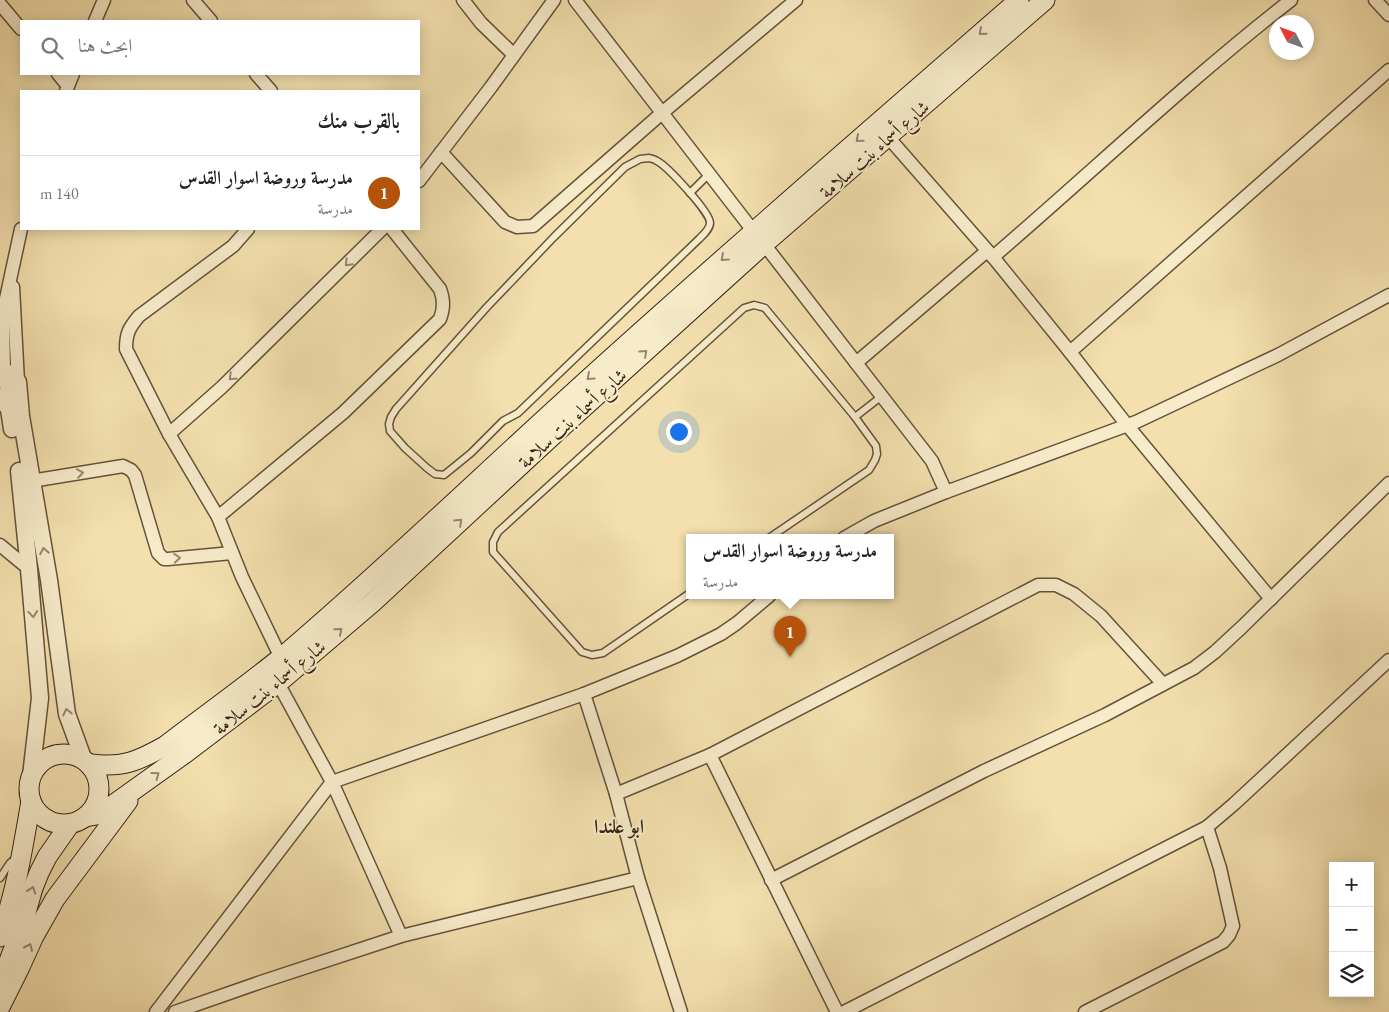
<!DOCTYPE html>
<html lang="ar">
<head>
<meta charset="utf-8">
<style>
  body { margin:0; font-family:"EB Garamond",Amiri,serif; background:#f6f6f6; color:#222; direction:rtl }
  .controls { position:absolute; right:15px; bottom:15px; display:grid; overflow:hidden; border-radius:0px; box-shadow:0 2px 12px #0003 }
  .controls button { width:45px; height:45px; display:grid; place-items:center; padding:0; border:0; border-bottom:1px solid #e0e0e0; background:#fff; color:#222; font:25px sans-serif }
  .compass { position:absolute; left:1269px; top:15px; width:45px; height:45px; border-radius:50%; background:#fff; box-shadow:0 2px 12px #0003; rotate:312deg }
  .you { position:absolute; left:678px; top:431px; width:18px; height:18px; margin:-12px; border:4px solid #fff; border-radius:50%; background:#1a73e8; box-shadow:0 0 0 8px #1a73e833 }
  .badge { display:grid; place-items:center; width:32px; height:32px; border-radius:50%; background:#b45309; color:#fff; font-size:16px; font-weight:700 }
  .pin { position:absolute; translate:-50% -41px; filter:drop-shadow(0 1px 2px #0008) }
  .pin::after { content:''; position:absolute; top:26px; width:18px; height:15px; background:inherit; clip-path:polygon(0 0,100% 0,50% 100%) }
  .popup { position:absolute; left:686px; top:534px; width:208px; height:65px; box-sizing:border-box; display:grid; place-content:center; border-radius:0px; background:#fff; filter:drop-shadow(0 1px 4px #0005); font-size:16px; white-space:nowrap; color:#767676 }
  .popup b { font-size:19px; color:#222 }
  .popup::after { content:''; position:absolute; left:50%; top:100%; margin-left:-10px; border:10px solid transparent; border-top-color:#fff }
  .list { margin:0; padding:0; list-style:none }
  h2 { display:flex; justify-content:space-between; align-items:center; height:65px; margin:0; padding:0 20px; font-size:21px }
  h2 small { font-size:16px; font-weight:400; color:#767676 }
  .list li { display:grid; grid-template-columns:32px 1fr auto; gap:15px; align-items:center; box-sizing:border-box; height:75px; padding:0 20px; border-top:1px solid #e0e0e0 }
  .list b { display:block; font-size:19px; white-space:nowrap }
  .list p { margin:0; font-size:16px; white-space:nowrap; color:#767676 }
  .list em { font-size:16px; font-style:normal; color:#767676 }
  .icon { flex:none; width:28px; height:28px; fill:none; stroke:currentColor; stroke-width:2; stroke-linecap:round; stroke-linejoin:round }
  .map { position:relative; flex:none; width:1389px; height:1012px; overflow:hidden; direction:ltr }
  .search { position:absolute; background:#fff; box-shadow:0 2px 12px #0003; left:20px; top:20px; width:400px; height:55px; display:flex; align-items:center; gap:12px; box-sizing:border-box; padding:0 18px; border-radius:0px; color:#767676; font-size:19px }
  .panel { position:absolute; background:#fff; box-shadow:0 2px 12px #0003; left:20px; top:90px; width:400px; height:140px; border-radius:0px; direction:rtl }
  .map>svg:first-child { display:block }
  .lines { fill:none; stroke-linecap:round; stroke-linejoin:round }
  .service-casing { stroke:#65523b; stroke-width:9 }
  .minor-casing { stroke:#65523b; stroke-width:15 }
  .tertiary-casing { stroke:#65523b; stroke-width:19 }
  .secondary-casing { stroke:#362315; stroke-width:21 }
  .service { stroke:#f7ebca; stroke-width:6 }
  .minor { stroke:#f7ebca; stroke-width:12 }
  .tertiary { stroke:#f7ebca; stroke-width:16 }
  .secondary { stroke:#f7ebca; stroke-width:19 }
  .oneway { stroke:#968770 }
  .labels { text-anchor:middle; stroke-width:4; stroke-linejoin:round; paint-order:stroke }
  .street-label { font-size:19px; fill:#362315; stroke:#f7ebca }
  .neighbourhood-label { font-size:20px; font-weight:bold; fill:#362315; stroke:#f7ebca }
</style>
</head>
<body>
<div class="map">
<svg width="1389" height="1012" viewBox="0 0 1389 1012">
  <rect width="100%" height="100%" fill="#f3e0ae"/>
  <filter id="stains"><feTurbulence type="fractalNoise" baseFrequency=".004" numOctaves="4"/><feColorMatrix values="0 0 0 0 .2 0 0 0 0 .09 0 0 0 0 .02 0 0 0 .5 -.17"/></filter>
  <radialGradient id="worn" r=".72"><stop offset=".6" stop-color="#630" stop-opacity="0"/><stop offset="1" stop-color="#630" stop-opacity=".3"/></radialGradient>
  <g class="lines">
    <defs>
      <g id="service">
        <path d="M 649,158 C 652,159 654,159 657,161 C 667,166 711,213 710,223 C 710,229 703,235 699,239 L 518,413 L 503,421 L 471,453 L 444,475 L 435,474 L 427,468 L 405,448 L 390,431 L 389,424 L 391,417 L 396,409 L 487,307 L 554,237 L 625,167 L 640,159 Z"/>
        <path d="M 690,193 L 709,174"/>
        <path d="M 855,417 L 882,396"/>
        <path d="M 690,593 L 603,653 L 592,655 L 582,652 L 493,552 L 493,542 L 498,532 L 744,308 L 754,305 L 765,308 L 855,417 L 876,446 L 877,454 L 875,460 L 869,470 L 769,538"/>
        <path d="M 0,878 L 10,863 L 16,858"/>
      </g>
      <g id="minor">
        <path d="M 193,0 L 211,21"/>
        <path d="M 463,0 L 481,23 L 514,55"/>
        <path d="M 575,0 L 754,232"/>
        <path d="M 1375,0 L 1389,15"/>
        <path d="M 0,4 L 21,29"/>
        <path d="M 95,21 L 104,0"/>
        <path d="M 58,74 L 68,86"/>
        <path d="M 256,74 L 271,91"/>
        <path d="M 66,91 L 73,74"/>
        <path d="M 888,137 L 993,257 L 1070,352 L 1127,425 L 1271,599"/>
        <path d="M 441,152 L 505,222 L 517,227 L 533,226 L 662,113 L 796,0"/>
        <path d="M 419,181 L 491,87 L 554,0"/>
        <path d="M 248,229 L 233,246 L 139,316 C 129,328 126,333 126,349 L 169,434 L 218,517 L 242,577 L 281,658"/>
        <path d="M 764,244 L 932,461 L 946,492"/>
        <path d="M 993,257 C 1092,172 1187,81 1291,0"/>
        <path d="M 13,287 L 18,382"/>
        <path d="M 1070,352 L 1389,70"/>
        <path d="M 856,363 L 987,251"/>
        <path d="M 9,409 L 4,370 L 3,321 L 5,303 L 21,229"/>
        <path d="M 169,434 L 222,387 L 382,229"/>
        <path d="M 25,482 L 123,466 L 131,470 L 135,475 L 158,553 L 164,559 L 168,559 L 232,553"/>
        <path d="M 218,517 L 343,413 L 440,319 C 444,308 444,300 440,289 L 392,229"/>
        <path d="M 844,538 L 874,521 L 946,492 L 1136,422 L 1278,355 L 1389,295"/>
        <path d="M 0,545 L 29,569"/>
        <path d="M 278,683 L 332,782 L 401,936"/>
        <path d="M 584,694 L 616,794 L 638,878 L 681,1012"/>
        <path d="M 710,755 L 837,1012"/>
        <path d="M 616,794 L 710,755 L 1038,585 L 1056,585 L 1074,594 L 1101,616 L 1163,684"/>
        <path d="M 771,880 L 984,771 L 1105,715 L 1194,668 L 1215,652 L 1242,627 L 1389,483"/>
        <path d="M 156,1012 L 332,782 L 584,694 L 677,656 L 721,634 L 737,623 L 769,596"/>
        <path d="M 175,1012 L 261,982 L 401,936 L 638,878"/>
        <path d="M 844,1012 L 1207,827 L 1234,804 L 1389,660"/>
        <path d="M 1085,1012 L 1223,942 L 1229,935 L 1233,926 L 1220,868 L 1207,827"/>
      </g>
      <g id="tertiary">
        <path d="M 0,367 L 18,382 L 21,416 L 49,580 L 67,714 L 83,758"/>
        <path d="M 0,397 L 9,409 L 12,429"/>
        <path d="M 19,471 L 29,569 L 40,698 L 31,776"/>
      </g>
      <g id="secondary">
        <circle cx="64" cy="789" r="35"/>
        <path d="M 91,764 C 123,768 138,761 165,746 C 204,716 245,687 283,656 C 383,571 477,480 574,392 C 720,259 870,130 1019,0"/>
        <path d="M 85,817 L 97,815 L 110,807 L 187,752 L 278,683 L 372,603 L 564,425 L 764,244 L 1045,0"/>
        <path d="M 0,937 C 16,893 23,847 31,801"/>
        <path d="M 2,980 L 23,923 L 33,888 L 39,873 L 47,857 L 70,824"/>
        <path d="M 0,1007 L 19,969 L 34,936 L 55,899 L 128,801"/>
      </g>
    </defs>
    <use href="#service" class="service-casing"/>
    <use href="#minor" class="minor-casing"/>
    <use href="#tertiary" class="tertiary-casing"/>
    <use href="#secondary" class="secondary-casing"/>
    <use href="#service" class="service"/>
    <use href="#minor" class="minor"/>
    <use href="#tertiary" class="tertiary"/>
    <use href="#secondary" class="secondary"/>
  </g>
  <defs><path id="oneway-chevron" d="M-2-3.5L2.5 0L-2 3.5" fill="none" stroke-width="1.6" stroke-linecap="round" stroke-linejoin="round" transform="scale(1.25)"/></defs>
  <g class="oneway">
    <use href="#oneway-chevron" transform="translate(982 32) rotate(139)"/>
    <use href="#oneway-chevron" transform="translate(859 139) rotate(139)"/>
    <use href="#oneway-chevron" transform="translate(724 258) rotate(138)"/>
    <use href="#oneway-chevron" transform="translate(348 263) rotate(135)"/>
    <use href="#oneway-chevron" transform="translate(644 353) rotate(-42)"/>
    <use href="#oneway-chevron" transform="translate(232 377) rotate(136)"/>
    <use href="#oneway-chevron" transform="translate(590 377) rotate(138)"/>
    <use href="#oneway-chevron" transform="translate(80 473) rotate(-9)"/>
    <use href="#oneway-chevron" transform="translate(459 522) rotate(-43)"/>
    <use href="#oneway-chevron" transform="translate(44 551) rotate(-100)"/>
    <use href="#oneway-chevron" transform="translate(177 558) rotate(-5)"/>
    <use href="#oneway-chevron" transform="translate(33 614) rotate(85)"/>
    <use href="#oneway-chevron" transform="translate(339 631) rotate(-40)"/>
    <use href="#oneway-chevron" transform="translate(67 712) rotate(-102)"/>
    <use href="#oneway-chevron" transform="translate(156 775) rotate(-36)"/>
    <use href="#oneway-chevron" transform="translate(32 890) rotate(-71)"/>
    <use href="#oneway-chevron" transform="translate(29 947) rotate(-66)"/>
  </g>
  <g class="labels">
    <g class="street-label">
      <text transform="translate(874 149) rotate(-41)" y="7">شارع أسماء بنت سلامة</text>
      <text transform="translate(572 418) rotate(-42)" y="7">شارع أسماء بنت سلامة</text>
      <text transform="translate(269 687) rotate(-39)" y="7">شارع أسماء بنت سلامة</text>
    </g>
    <g class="neighbourhood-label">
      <text x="619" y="833">ابو علندا</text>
    </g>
  </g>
  <rect width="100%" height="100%" filter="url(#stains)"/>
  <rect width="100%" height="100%" fill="url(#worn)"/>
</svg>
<div class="controls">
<button>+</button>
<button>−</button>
<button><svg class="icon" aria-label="layers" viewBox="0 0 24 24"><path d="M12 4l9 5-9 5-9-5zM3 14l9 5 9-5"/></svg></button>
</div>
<svg class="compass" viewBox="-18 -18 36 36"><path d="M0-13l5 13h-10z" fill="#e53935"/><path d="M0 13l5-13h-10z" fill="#767676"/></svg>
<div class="you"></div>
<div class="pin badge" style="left:790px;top:657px">1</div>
<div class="popup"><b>مدرسة وروضة اسوار القدس</b>مدرسة</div>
<div class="search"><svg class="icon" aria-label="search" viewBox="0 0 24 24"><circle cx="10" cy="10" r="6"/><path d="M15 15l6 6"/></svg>ابحث هنا</div>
<section class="panel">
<h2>بالقرب منك<small></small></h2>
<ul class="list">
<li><span class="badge">1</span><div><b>مدرسة وروضة اسوار القدس</b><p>مدرسة</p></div><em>140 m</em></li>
</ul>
</section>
</div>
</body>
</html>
